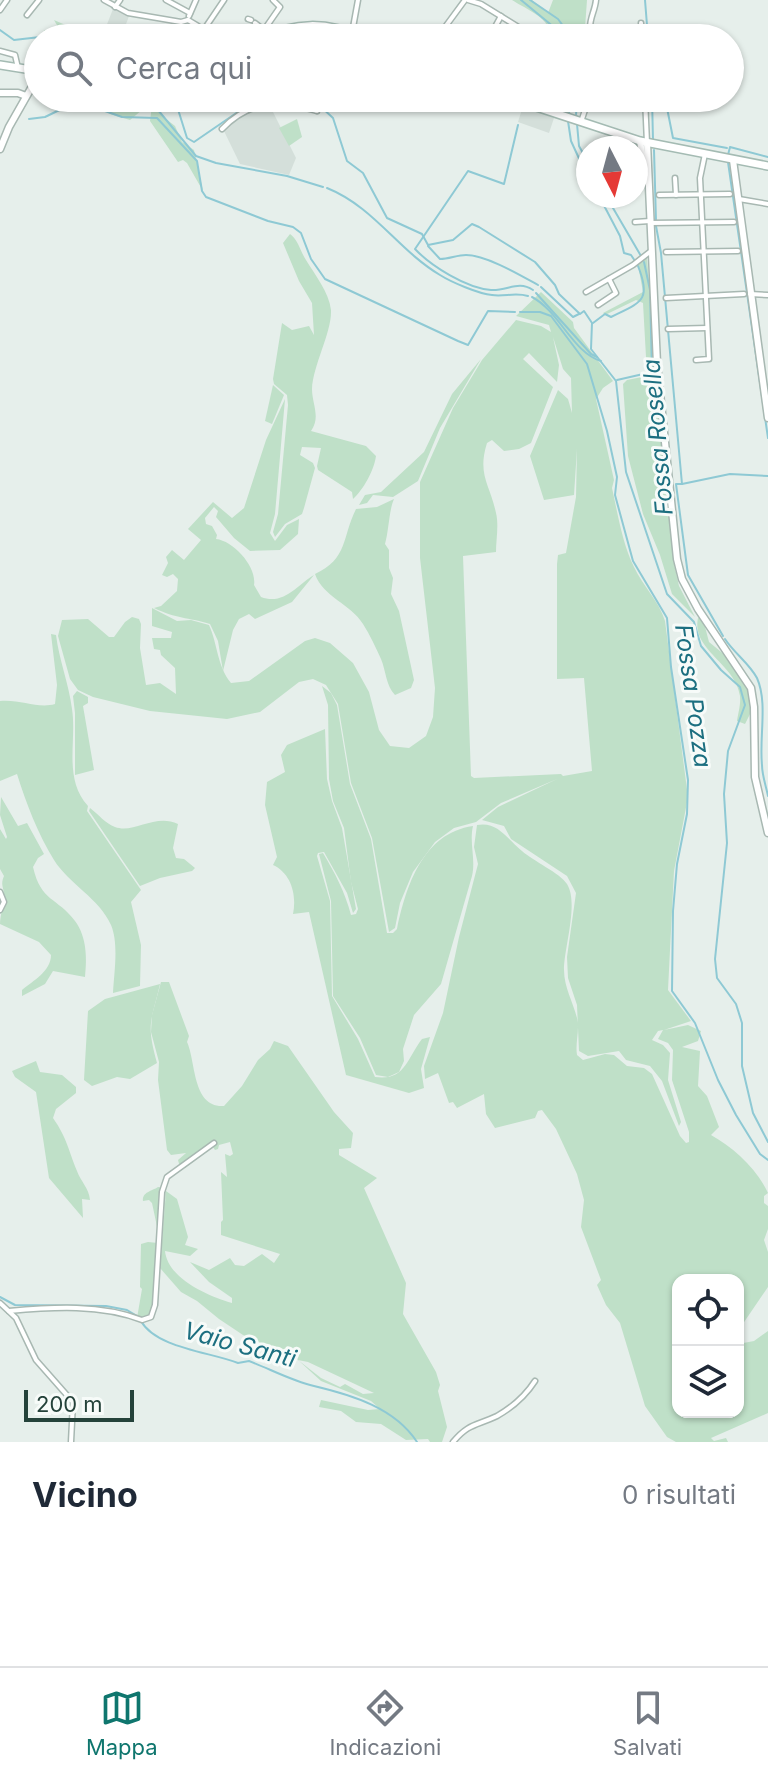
<!DOCTYPE html>
<html lang="it">
<head>
<meta charset="utf-8">
<style>
  body { margin:0; font-family:Inter,sans-serif; background:#f6f6f7; color:#1f2937 }
  .controls { position:absolute; right:24px; bottom:24px; display:grid; overflow:hidden; border-radius:16px; box-shadow:0 2px 6px #0004 }
  .controls button { width:72px; height:72px; display:grid; place-items:center; padding:0; border:0; border-bottom:2px solid #e0e1e3; background:#fff; color:#1f2937; font:40px sans-serif }
  .compass { position:absolute; left:576px; top:136px; width:72px; height:72px; border-radius:50%; background:#fff; box-shadow:0 2px 6px #0004; rotate:174deg }
  .scale { position:absolute; left:24px; bottom:20px; width:110px; box-sizing:border-box; padding-left:8px; border:4px solid #24423a; border-top:0; font-size:22px; line-height:28px; white-space:nowrap; color:#24423a; -webkit-text-stroke:6px #f7fbf9; paint-order:stroke }
  .list { margin:0; padding:0; list-style:none }
  h2 { display:flex; justify-content:space-between; align-items:center; height:104px; margin:0; padding:0 32px; font-size:34px }
  h2 small { font-size:26px; font-weight:400; color:#747a83 }
  .icon { flex:none; width:44px; height:44px; fill:none; stroke:currentColor; stroke-width:2; stroke-linecap:round; stroke-linejoin:round }
  .map { position:relative; flex:none; width:768px; height:1442px; overflow:hidden }
  .search { position:absolute; background:#fff; box-shadow:0 2px 6px #0004; left:24px; right:24px; top:24px; height:88px; display:flex; align-items:center; gap:20px; box-sizing:border-box; padding:0 28px; border-radius:44px; color:#747a83; font-size:30px }
  .sheet { height:224px; background:#fff }
  nav { display:flex; justify-content:space-around; align-items:center; box-sizing:border-box; height:112px; border-top:2px solid #e0e1e3; background:#fff; font-size:22px; color:#747a83 }
  nav a { display:grid; justify-items:center; gap:4px }
  nav .on { color:#0f766e }
  .map>svg:first-child { display:block }
  .built { fill:#d4dfda }
  .green { fill:#bfe0c8; fill-rule:evenodd }
  .lines { fill:none; stroke-linecap:round; stroke-linejoin:round }
  .stream { stroke:#8ec9d4; stroke-width:2 }
  .minor-casing { stroke:#a8b8b2; stroke-width:7 }
  .tertiary-casing { stroke:#a8b8b2; stroke-width:9 }
  .secondary-casing { stroke:#a4bbb3; stroke-width:10 }
  .minor { stroke:#fff; stroke-width:4 }
  .tertiary { stroke:#fff; stroke-width:6 }
  .secondary { stroke:#fff; stroke-width:7 }
  .labels { text-anchor:middle; stroke-width:6; stroke-linejoin:round; paint-order:stroke }
  .water-label { font-size:24px; font-style:italic; fill:#1c6f80; stroke:#f7fbf9 }
</style>
</head>
<body>
<div class="map">
<svg width="768" height="1442" viewBox="0 0 768 1442">
  <rect width="100%" height="100%" fill="#e6efeb"/>
  <g class="built">
    <path d="M 113,9 L 129,16 L 121,38 L 104,38 L 102,37 Z"/>
    <path d="M 270,106 L 296,158 L 289,175 L 240,164 L 223,129 L 246,114 Z"/>
    <path d="M 523,106 L 554,118 L 549,133 L 518,122 Z"/>
  </g>
  <g class="green">
    <path d="M 512,0 L 532,0 L 548,13 L 553,0 L 587,0 L 585,28 L 580,38 L 550,38 C 552,18 527,10 512,0 Z"/>
    <path d="M 54,20 L 95,38 L 44,36 L 44,30 L 52,34 L 58,32 L 58,27 Z"/>
    <path d="M 98,100 L 117,101 L 142,110 L 130,120 L 110,114 L 98,105 Z"/>
    <path d="M 152,105 L 156,106 L 161,115 L 175,126 L 182,142 L 194,150 L 203,191 L 187,163 L 183,160 L 178,162 L 150,121 Z"/>
    <path d="M 297,119 L 302,137 L 289,146 L 279,128 Z"/>
    <path d="M 290,234 C 299,241 300,251 306,260 C 315,275 329,292 331,310 C 332,332 313,365 312,389 C 312,404 321,417 311,431 L 366,446 L 376,456 C 374,471 363,490 353,499 L 352,492 L 318,470 L 317,466 L 321,448 L 302,447 L 300,455 L 313,463 L 315,468 L 304,508 L 302,514 L 285,524 L 275,537 L 273,532 L 278,514 L 288,405 L 287,395 L 274,384 L 273,379 L 282,323 L 292,330 L 309,326 L 314,335 L 312,303 L 299,281 L 283,243 Z"/>
    <path d="M 647,258 L 656,370 L 647,375 L 643,303 L 636,300 L 605,315 L 603,313 L 643,292 L 638,265 Z"/>
    <path d="M 541,292 L 573,322 L 574,328 L 613,381 L 603,388 L 596,399 L 614,480 L 612,488 C 618,515 622,542 634,567 C 643,586 659,601 665,621 L 688,797 L 674,871 L 668,990 L 691,1021 L 664,1030 L 688,1025 L 701,1031 L 698,1041 L 682,1047 L 700,1051 L 698,1086 L 707,1096 L 719,1127 L 711,1135 C 733,1147 757,1169 768,1193 L 764,1196 L 764,1203 L 768,1206 L 768,1229 L 764,1240 L 768,1252 L 768,1287 L 738,1331 L 738,1280 L 678,1280 L 678,1412 L 738,1412 L 738,1344 L 754,1341 L 768,1331 L 768,1413 L 711,1438 L 714,1441 L 726,1438 L 728,1442 L 676,1442 L 667,1437 L 645,1406 L 620,1323 L 606,1305 L 597,1285 L 601,1280 L 581,1227 L 584,1200 L 577,1174 L 556,1129 L 542,1110 L 538,1111 L 535,1118 L 495,1128 L 486,1114 L 484,1094 L 457,1108 L 453,1102 L 449,1103 L 438,1073 L 425,1079 L 424,1066 L 443,1013 L 459,937 L 478,864 L 474,847 L 477,825 C 498,821 507,839 522,851 C 533,861 560,873 567,884 C 579,903 564,948 564,970 C 564,987 573,1002 577,1018 C 580,1030 575,1043 577,1055 L 583,1060 L 605,1054 L 614,1055 L 627,1066 L 644,1068 L 652,1074 L 680,1136 L 686,1143 L 689,1142 L 689,1132 L 672,1080 L 673,1050 L 668,1043 L 658,1039 L 663,1030 L 658,1031 L 652,1040 L 663,1045 L 670,1053 L 668,1080 L 681,1122 L 679,1126 L 662,1081 L 650,1066 L 626,1060 L 619,1051 L 588,1056 L 579,1051 L 577,1005 L 568,978 L 567,957 L 576,893 L 567,876 L 511,839 L 504,826 L 482,820 L 498,807 L 557,779 L 501,803 L 476,822 L 454,828 L 435,842 L 413,872 L 400,903 L 395,928 L 389,932 L 372,838 L 351,783 L 338,704 L 326,685 L 313,679 L 299,682 L 260,712 L 227,719 L 150,711 L 93,697 L 78,690 L 70,679 L 58,636 L 62,620 L 88,619 L 109,637 L 114,637 L 125,622 L 132,617 L 139,619 L 141,624 L 140,648 L 146,685 L 160,683 L 176,694 L 175,668 L 161,655 L 160,650 L 154,649 L 152,638 L 171,638 L 172,632 L 152,626 L 152,608 L 177,621 L 191,620 L 209,625 C 218,645 217,666 231,683 L 249,681 L 305,641 L 315,638 L 330,643 L 353,663 L 369,692 L 379,730 L 390,746 L 409,748 L 426,736 L 433,717 L 435,688 L 420,558 L 420,482 L 453,408 L 482,360 L 516,320 L 541,326 L 551,332 L 549,325 L 516,316 ZM 553,337 L 563,369 L 571,378 L 572,413 L 568,399 L 558,390 L 530,456 L 544,500 L 574,495 L 577,449 L 576,497 L 566,553 L 558,555 L 557,564 L 557,679 L 584,678 L 592,771 L 563,776 L 561,774 L 474,778 L 471,776 L 463,556 L 496,552 C 496,540 499,525 496,513 C 490,484 477,475 487,443 L 492,440 L 504,451 L 519,449 L 531,443 L 553,387 L 523,359 L 529,353 L 557,382 L 559,365 Z"/>
    <path d="M 481,359 L 440,428 L 418,481 L 393,497 L 373,495 L 367,503 L 359,505 L 365,495 L 381,492 L 424,452 L 452,394 Z"/>
    <path d="M 647,376 L 654,376 L 674,564 L 679,586 L 695,617 L 672,594 L 660,555 L 643,514 L 628,456 L 623,384 L 627,380 Z"/>
    <path d="M 273,385 L 284,395 L 272,424 L 265,421 Z"/>
    <path d="M 285,399 L 275,514 L 270,533 L 275,541 L 287,525 L 299,519 L 298,534 L 280,550 L 250,551 L 234,538 L 216,517 L 218,511 L 214,507 L 205,518 L 206,524 L 212,526 L 217,535 L 216,539 C 234,541 257,567 254,585 L 261,597 C 284,606 298,584 314,575 L 292,602 L 255,619 L 249,614 L 239,619 L 233,630 L 223,671 L 218,641 L 210,624 C 187,617 177,619 154,608 L 161,606 L 177,591 L 178,579 L 173,574 L 167,577 L 162,575 L 168,563 L 166,557 L 172,550 L 184,560 L 201,540 L 188,529 L 213,502 L 232,518 L 244,508 L 266,440 Z"/>
    <path d="M 394,499 C 389,510 389,530 385,544 L 389,550 L 389,568 L 393,578 L 391,594 L 399,611 L 414,680 L 411,688 L 395,695 C 386,686 386,671 381,659 C 376,648 370,635 363,624 C 351,604 323,597 315,574 C 348,559 342,537 356,509 L 377,507 Z"/>
    <path d="M 698,618 L 703,619 L 709,642 L 726,656 L 750,693 L 750,714 L 745,724 L 737,721 C 738,714 741,704 740,696 C 736,664 691,650 698,618 Z"/>
    <path d="M 51,634 L 56,635 C 59,660 69,684 72,709 C 77,742 63,778 88,806 L 87,811 L 141,890 L 131,902 L 141,945 L 140,986 L 113,993 C 114,973 119,944 111,925 C 99,898 69,884 54,860 C 38,834 26,803 17,774 L 0,781 L 0,701 C 20,699 38,709 55,704 L 57,685 Z"/>
    <path d="M 322,686 L 331,693 L 337,705 L 350,784 L 371,839 L 387,933 L 393,933 L 397,929 C 406,886 423,833 473,826 C 469,843 476,859 472,876 L 441,984 L 414,1015 L 403,1049 L 404,1061 L 399,1072 L 388,1077 L 376,1075 L 360,1038 L 333,996 L 331,901 L 319,854 L 323,853 C 335,873 345,892 351,915 L 356,914 L 358,909 L 351,882 L 344,828 L 333,801 L 329,779 L 328,705 Z"/>
    <path d="M 77,691 L 88,697 L 88,703 L 83,706 L 94,770 L 75,775 L 75,713 L 73,696 Z"/>
    <path d="M 325,729 L 327,779 L 332,801 L 342,828 L 356,909 L 353,913 L 347,893 L 324,852 L 318,853 L 317,856 L 330,901 L 332,996 L 358,1039 L 375,1077 C 405,1081 406,1060 422,1039 L 430,1037 L 421,1069 L 424,1088 L 409,1093 L 346,1075 L 309,912 L 293,914 C 297,895 291,873 273,865 L 277,857 L 265,805 L 267,782 L 285,772 L 281,755 L 287,745 Z"/>
    <path d="M 1,797 L 18,826 L 27,823 L 44,854 L 38,858 L 33,867 C 41,902 57,897 75,921 C 87,937 87,959 85,977 L 53,971 L 45,984 L 22,996 L 22,990 C 33,981 51,971 51,955 L 39,942 L 0,924 C 0,915 4,905 4,896 C 4,887 0,885 4,876 L 0,869 L 0,829 L 6,839 L 7,837 L 0,815 Z"/>
    <path d="M 90,808 C 98,814 106,824 115,827 C 134,834 155,813 178,824 L 173,848 L 176,858 L 184,859 L 195,868 L 192,871 L 160,878 L 140,886 L 89,811 Z"/>
    <path d="M 161,982 L 169,982 L 189,1036 L 187,1042 C 196,1061 192,1108 224,1106 L 242,1086 L 258,1060 L 270,1049 L 274,1041 L 288,1046 L 334,1112 L 353,1133 L 351,1148 L 339,1149 L 339,1155 L 377,1178 L 364,1188 L 406,1283 L 403,1314 L 436,1372 L 440,1385 L 438,1391 L 447,1427 L 442,1442 L 430,1442 L 428,1439 L 406,1440 L 381,1424 L 356,1422 L 341,1411 L 319,1407 L 321,1400 L 368,1410 L 380,1409 L 371,1401 L 321,1381 L 297,1359 L 243,1335 L 219,1319 L 197,1301 L 181,1292 L 160,1268 L 166,1191 L 177,1199 L 188,1237 L 185,1245 L 198,1249 L 190,1256 L 165,1251 C 168,1279 208,1296 232,1303 L 232,1298 L 209,1282 L 190,1262 L 209,1270 L 230,1258 L 235,1265 L 244,1266 L 262,1254 L 274,1263 L 280,1254 L 221,1235 L 221,1222 L 223,1220 L 221,1172 L 227,1177 L 225,1154 L 230,1156 L 233,1154 L 230,1142 L 219,1145 L 218,1149 L 215,1150 L 213,1147 L 185,1168 L 180,1167 L 178,1160 L 186,1153 L 171,1155 L 167,1150 L 158,1080 L 159,1062 L 151,1032 L 152,1015 ZM 298,1360 L 308,1362 L 374,1393 L 363,1394 L 345,1384 L 340,1387 L 321,1378 Z"/>
    <path d="M 160,984 C 151,1023 146,1023 157,1063 L 130,1079 L 117,1077 L 92,1086 L 84,1080 L 88,1011 L 105,999 Z"/>
    <path d="M 36,1061 L 40,1072 L 62,1075 L 76,1087 L 76,1093 L 56,1109 L 53,1118 C 67,1138 68,1149 77,1171 C 81,1182 89,1188 90,1200 L 82,1199 L 83,1218 L 49,1178 L 36,1092 L 15,1077 L 12,1071 Z"/>
    <path d="M 158,1187 L 166,1188 L 163,1229 L 159,1236 L 152,1203 L 149,1200 L 143,1201 C 142,1192 152,1191 158,1187 Z"/>
    <path d="M 148,1242 L 158,1243 L 158,1274 L 151,1319 L 143,1321 L 137,1318 L 142,1289 L 140,1287 L 141,1244 Z"/>
  </g>
  <g class="lines">
    <g class="stream">
      <path d="M 521,0 L 555,28 L 563,38"/>
      <path d="M 530,0 L 558,19 L 572,38"/>
      <path d="M 645,0 L 648,38"/>
      <path d="M 647,29 L 656,30 L 657,38"/>
      <path d="M 0,30 L 14,40 L 40,37"/>
      <path d="M 44,36 L 66,38"/>
      <path d="M 171,98 L 176,103 L 187,138 L 194,142 L 248,105 L 293,99 L 319,105 L 333,118 L 347,161 L 363,173 L 387,218 L 422,234 L 428,245 L 453,240 L 472,224 L 479,227 L 535,262 L 555,285 L 559,294 L 580,314 L 584,311 L 592,323 L 591,349 L 616,381 L 626,472 L 667,594 L 694,622 L 701,646 L 721,670 L 740,687 L 745,705 L 728,751 L 724,794 L 727,843 L 715,959 L 717,978 L 736,1004 L 742,1023 L 742,1066 L 753,1113 L 768,1142"/>
      <path d="M 652,98 L 653,140"/>
      <path d="M 665,98 L 673,138 L 727,148"/>
      <path d="M 153,104 L 196,156 L 216,163 L 287,176 L 323,187"/>
      <path d="M 569,113 L 572,98"/>
      <path d="M 576,116 L 577,98"/>
      <path d="M 29,119 L 45,117 L 76,102 L 93,102 L 105,111 L 122,117 L 157,118 L 197,161 L 202,191 L 206,197 L 268,221 L 293,227 L 301,233 L 311,259 L 325,279 L 458,341 L 468,345 L 488,311 L 515,312"/>
      <path d="M 568,121 L 571,141 L 588,178"/>
      <path d="M 577,124 L 579,146 L 588,162"/>
      <path d="M 518,125 L 504,184 L 468,171 L 415,249 C 431,266 466,288 491,290 C 508,291 518,280 533,290"/>
      <path d="M 654,150 L 656,221"/>
      <path d="M 728,155 L 730,147 L 768,157"/>
      <path d="M 728,162 L 768,438"/>
      <path d="M 327,188 C 374,207 398,250 440,275 C 451,282 479,294 492,295 C 504,297 515,292 528,296"/>
      <path d="M 599,196 L 620,236 L 624,253 L 631,255 L 635,261"/>
      <path d="M 606,196 L 641,256"/>
      <path d="M 656,226 L 661,253 L 682,484 L 676,484 L 688,575 L 723,636"/>
      <path d="M 428,246 L 440,259 C 449,259 457,255 466,255 C 486,255 520,275 538,285"/>
      <path d="M 541,287 L 573,317 L 579,314"/>
      <path d="M 536,293 L 591,354 L 597,357"/>
      <path d="M 532,297 C 559,311 573,353 601,361"/>
      <path d="M 520,312 L 540,312 L 551,316 L 587,364 L 607,431 L 617,477 L 615,495 L 633,561 L 667,618 L 671,667 L 688,780 L 687,814 L 677,864 L 673,911 L 672,991 L 695,1023 L 718,1080 L 736,1115 L 760,1154 L 768,1160"/>
      <path d="M 593,323 L 605,314 L 611,317 C 641,302 652,301 638,266"/>
      <path d="M 617,380 L 652,372 L 650,290 L 644,262"/>
      <path d="M 682,484 L 730,474 L 768,476"/>
      <path d="M 725,639 C 734,653 749,663 757,678 C 768,703 759,737 762,765 C 762,775 766,786 768,796"/>
      <path d="M 0,1297 L 15,1305 L 106,1306 L 127,1310 L 137,1316"/>
      <path d="M 141,1321 C 156,1348 210,1352 238,1363 L 249,1361 C 270,1369 292,1381 314,1386 C 352,1395 395,1408 417,1442"/>
    </g>
    <defs>
      <g id="minor">
        <path d="M 104,0 L 128,13 L 181,22 L 188,20"/>
        <path d="M 166,0 L 190,13"/>
        <path d="M 468,0 L 481,4 L 536,38"/>
        <path d="M 596,0 C 595,11 590,17 590,28 L 610,38"/>
        <path d="M 115,7 L 120,0"/>
        <path d="M 0,10 L 7,0"/>
        <path d="M 27,15 L 39,0"/>
        <path d="M 189,16 L 196,0"/>
        <path d="M 248,19 L 251,20"/>
        <path d="M 188,20 L 198,26 L 204,38"/>
        <path d="M 255,23 L 264,30"/>
        <path d="M 641,23 L 642,38"/>
        <path d="M 200,30 L 205,28 L 224,0"/>
        <path d="M 264,30 L 280,7 L 273,0"/>
        <path d="M 352,33 L 358,0"/>
        <path d="M 437,38 L 465,0"/>
        <path d="M 489,38 L 501,16"/>
        <path d="M 0,51 L 15,55 L 18,68"/>
        <path d="M 243,98 L 248,110"/>
        <path d="M 645,98 L 647,143"/>
        <path d="M 317,111 L 319,98"/>
        <path d="M 581,122 L 589,98"/>
        <path d="M 222,129 C 251,99 280,100 317,111"/>
        <path d="M 675,178 L 676,195"/>
        <path d="M 659,195 L 730,194"/>
        <path d="M 739,199 L 768,204"/>
        <path d="M 635,222 L 650,221"/>
        <path d="M 651,223 L 734,222"/>
        <path d="M 666,252 L 738,251"/>
        <path d="M 586,292 L 633,265 L 651,251"/>
        <path d="M 750,294 L 768,295"/>
        <path d="M 666,298 L 744,294"/>
        <path d="M 598,305 L 616,293 L 609,279"/>
        <path d="M 668,329 L 707,328"/>
        <path d="M 696,360 L 709,359 L 700,178 L 705,154"/>
        <path d="M 0,892 L 4,902 L 0,910"/>
        <path d="M 0,1303 L 16,1318 L 36,1360 L 73,1402 L 71,1442"/>
        <path d="M 9,1311 C 53,1307 101,1304 142,1320 L 151,1317 L 155,1305 L 162,1192 L 167,1177 L 214,1143"/>
        <path d="M 453,1442 C 469,1423 476,1426 497,1416 C 511,1408 526,1395 535,1381"/>
      </g>
      <g id="tertiary">
        <path d="M 0,93 L 18,93 L 26,96"/>
        <path d="M 640,141 L 644,165"/>
        <path d="M 647,143 L 657,364 L 677,559 L 682,579 L 698,609 L 751,688 L 754,707 L 755,777 L 768,833"/>
        <path d="M 0,149 L 9,127 L 38,76"/>
        <path d="M 733,160 L 768,418"/>
      </g>
      <g id="secondary">
        <path d="M 259,38 C 295,23 326,20 362,38"/>
        <path d="M 0,65 L 38,71"/>
        <path d="M 509,98 L 640,141 L 768,166"/>
      </g>
    </defs>
    <use href="#minor" class="minor-casing"/>
    <use href="#tertiary" class="tertiary-casing"/>
    <use href="#secondary" class="secondary-casing"/>
    <use href="#minor" class="minor"/>
    <use href="#tertiary" class="tertiary"/>
    <use href="#secondary" class="secondary"/>
  </g>
  <g class="labels">
    <g class="water-label">
      <text transform="translate(658 437) rotate(-95)" y="8">Fossa Rosella</text>
      <text transform="translate(693 696) rotate(82)" y="8">Fossa Pozza</text>
      <text transform="translate(240 1345) rotate(15)" y="8">Vaio Santi</text>
    </g>
  </g>
</svg>
<div class="controls">
<button><svg class="icon" aria-label="locate" viewBox="0 0 24 24"><circle cx="12" cy="12" r="6"/><path d="M12 2v4M12 18v4M2 12h4M18 12h4"/></svg></button>
<button><svg class="icon" aria-label="layers" viewBox="0 0 24 24"><path d="M12 4l9 5-9 5-9-5zM3 14l9 5 9-5"/></svg></button>
</div>
<svg class="compass" viewBox="-18 -18 36 36"><path d="M0-13l5 13h-10z" fill="#e53935"/><path d="M0 13l5-13h-10z" fill="#747a83"/></svg>
<div class="scale">200 m</div>
<div class="search"><svg class="icon" aria-label="search" viewBox="0 0 24 24"><circle cx="10" cy="10" r="6"/><path d="M15 15l6 6"/></svg>Cerca qui</div>
</div>
<section class="sheet">
<h2>Vicino<small>0 risultati</small></h2>
<ul class="list">
</ul>
</section>
<nav>
<a class="on"><svg class="icon" aria-label="map" viewBox="0 0 24 24"><path d="M3 6l6-2 6 2 6-2v14l-6 2-6-2-6 2zM9 4v14M15 6v14"/></svg>Mappa</a>
<a><svg class="icon" aria-label="directions" viewBox="0 0 24 24"><path d="M12 3l9 9-9 9-9-9zM9 14v-3h6M13 9l2 2-2 2"/></svg>Indicazioni</a>
<a><svg class="icon" aria-label="saved" viewBox="0 0 24 24"><path d="M7 4h10v16l-5-4-5 4z"/></svg>Salvati</a>
</nav>
</body>
</html>
